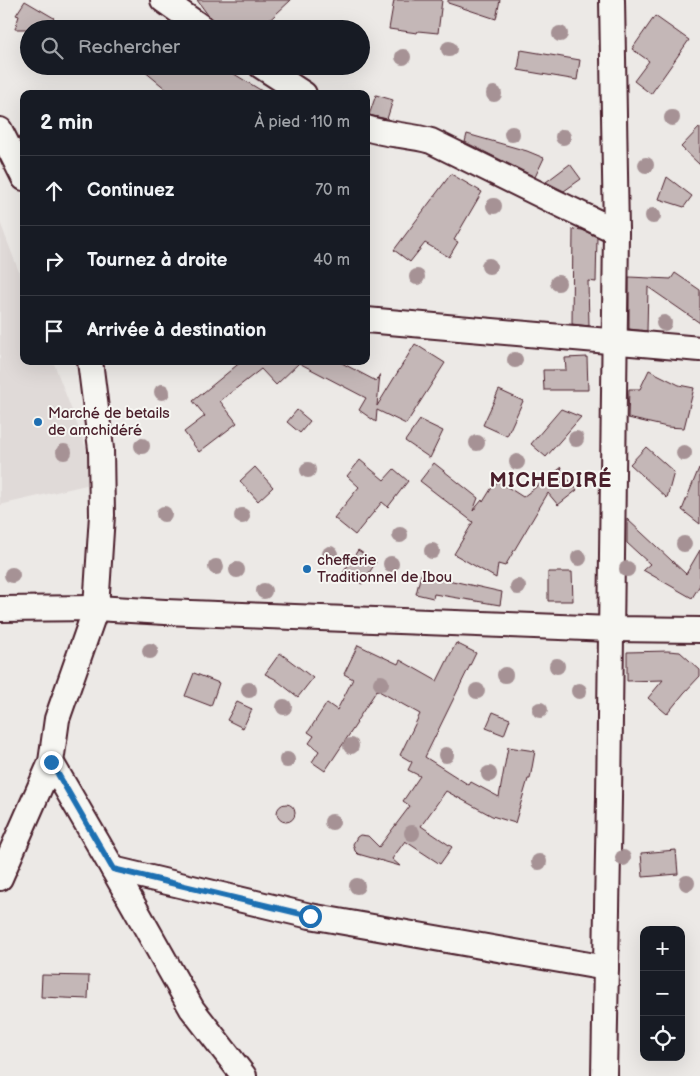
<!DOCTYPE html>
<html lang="fr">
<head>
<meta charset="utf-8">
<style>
  body { margin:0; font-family:"Balsamiq Sans",sans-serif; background:#242831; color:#f1f3f6 }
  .controls { position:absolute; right:15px; bottom:15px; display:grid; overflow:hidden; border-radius:10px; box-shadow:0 5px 20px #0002 }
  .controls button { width:45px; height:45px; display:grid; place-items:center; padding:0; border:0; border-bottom:1px solid #363941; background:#171b24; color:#f1f3f6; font:25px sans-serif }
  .stop { position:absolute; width:15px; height:15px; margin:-11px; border:4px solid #1f6fb2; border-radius:50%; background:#fff }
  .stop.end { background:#1f6fb2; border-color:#fff; box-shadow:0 1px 5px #0008 }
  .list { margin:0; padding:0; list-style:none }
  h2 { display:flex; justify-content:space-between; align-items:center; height:65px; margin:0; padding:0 20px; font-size:21px }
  h2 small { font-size:16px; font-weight:400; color:#9ea1a6 }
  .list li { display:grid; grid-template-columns:32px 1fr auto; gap:15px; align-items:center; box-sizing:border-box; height:70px; padding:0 20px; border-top:1px solid #363941 }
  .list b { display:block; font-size:19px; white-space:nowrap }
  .list em { font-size:16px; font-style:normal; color:#9ea1a6 }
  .icon { flex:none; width:28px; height:28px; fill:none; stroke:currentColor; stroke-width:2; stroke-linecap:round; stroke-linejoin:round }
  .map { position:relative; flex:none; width:700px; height:1076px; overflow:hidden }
  .search { position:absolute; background:#171b24; box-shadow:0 5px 20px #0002; left:20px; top:20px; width:350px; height:55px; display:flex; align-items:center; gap:12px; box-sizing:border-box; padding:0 18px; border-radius:28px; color:#9ea1a6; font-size:19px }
  .panel { position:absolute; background:#171b24; box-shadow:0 5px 20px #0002; left:20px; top:90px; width:350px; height:275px; border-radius:10px }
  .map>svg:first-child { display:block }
  .built { fill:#e0dad8 }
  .building { fill:#c4b7b7; stroke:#4a1f2b }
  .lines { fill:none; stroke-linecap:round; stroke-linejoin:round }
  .minor-casing { stroke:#4a1f2b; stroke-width:28 }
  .minor { stroke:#f6f6f2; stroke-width:24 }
  .tree { fill:#a69295 }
  .route { stroke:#1f6fb2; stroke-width:6 }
  .poi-dot { fill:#1f6fb2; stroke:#f6f6f2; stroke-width:2 }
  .labels { text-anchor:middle; stroke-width:4; stroke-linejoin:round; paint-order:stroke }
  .poi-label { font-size:15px; fill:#4a1f2b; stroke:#f6f6f2; text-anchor:start }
  .district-label { font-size:20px; font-weight:bold; letter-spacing:1px; fill:#4a1f2b; stroke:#f6f6f2 }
</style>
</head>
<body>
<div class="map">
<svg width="700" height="1076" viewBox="0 0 700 1076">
  <rect width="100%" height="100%" fill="#ece9e6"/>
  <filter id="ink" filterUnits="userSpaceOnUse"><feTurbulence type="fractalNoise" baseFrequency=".02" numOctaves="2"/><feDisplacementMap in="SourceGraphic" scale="10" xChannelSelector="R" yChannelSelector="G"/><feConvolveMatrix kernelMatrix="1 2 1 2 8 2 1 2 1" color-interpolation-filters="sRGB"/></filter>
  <g filter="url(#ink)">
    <path class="built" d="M 0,222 L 24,285 L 24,361 L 53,361 L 99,482 L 0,505 Z"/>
    <g class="building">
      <path d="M 197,0 L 291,0 L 260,29 L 223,29 L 217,25 L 216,23 L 208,15 Z"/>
      <path d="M 394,0 L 442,0 L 438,33 L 418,31 L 417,33 L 389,29 Z"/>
      <path d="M 448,0 L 500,0 L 496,19 L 448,3 Z"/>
      <path d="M 25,1 L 54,18 L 47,29 L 15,29 L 19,16 L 16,15 Z"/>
      <path d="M 655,16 L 689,40 L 651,94 L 634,81 L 649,61 L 632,49 Z"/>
      <path d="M 521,50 L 580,60 L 577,80 L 518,70 Z"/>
      <path d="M 138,66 L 221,66 L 267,94 L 172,94 Z"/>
      <path d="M 376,95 L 393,100 L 387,119 L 369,115 Z"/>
      <path d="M 700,127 L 700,165 L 681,147 Z"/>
      <path d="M 467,134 L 527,151 L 544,158 L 535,177 L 465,142 Z"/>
      <path d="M 570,164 L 581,179 L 564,191 L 546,182 Z"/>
      <path d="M 451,174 L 482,192 L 454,240 L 458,242 L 449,257 L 425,243 L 410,262 L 394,250 Z"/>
      <path d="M 667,177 L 692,196 L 684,207 L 659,199 Z"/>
      <path d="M 573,229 L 583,230 L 597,237 L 596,282 L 588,281 L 589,326 L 572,324 Z"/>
      <path d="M 675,273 L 700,290 L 700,323 L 648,287 L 647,331 L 629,329 L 629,277 L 671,279 Z"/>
      <path d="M 415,344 L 445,363 L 406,424 L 377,410 L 376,422 L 359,410 L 366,398 L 299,363 L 276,385 L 261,369 L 220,401 L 237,423 L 199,452 L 184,432 L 205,416 L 193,401 L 242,361 L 338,361 L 376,381 L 380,374 L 377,406 Z"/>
      <path d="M 587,357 L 588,390 L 544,390 L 543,370 L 566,370 L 565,358 Z"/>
      <path d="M 649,370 L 679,385 L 694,388 L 684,428 L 667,427 L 628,418 L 629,389 L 640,389 Z"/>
      <path d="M 499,390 L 523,401 L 507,436 L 483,425 Z"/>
      <path d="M 561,409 L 581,417 L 546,457 L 531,444 Z"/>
      <path d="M 297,410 L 310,421 L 300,433 L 287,422 Z"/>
      <path d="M 420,420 L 443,431 L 430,458 L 405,441 Z"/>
      <path d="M 646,447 L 674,472 L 667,498 L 630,464 Z"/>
      <path d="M 360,460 L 384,480 L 394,469 L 408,481 L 388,507 L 382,502 L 355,535 L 334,518 L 359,487 L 347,476 Z"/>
      <path d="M 434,463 L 478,498 L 473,511 L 482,500 L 483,502 L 491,489 L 498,481 L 523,497 L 562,467 L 561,470 L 577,490 L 558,505 L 548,493 L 505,566 L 498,564 L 496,578 L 454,554 L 473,522 L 420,481 Z"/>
      <path d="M 255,467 L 273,487 L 258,501 L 240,481 Z"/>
      <path d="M 699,468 L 700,468 L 700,524 L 682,510 Z"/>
      <path d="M 627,519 L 686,574 L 700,550 L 700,585 L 692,598 L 643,570 L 650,564 L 627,543 Z"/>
      <path d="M 358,550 L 376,562 L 362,584 L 343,573 Z"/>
      <path d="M 548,572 L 572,572 L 573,601 L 548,601 Z"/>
      <path d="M 421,574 L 502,592 L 500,605 L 434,594 L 433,598 L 416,594 Z"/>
      <path d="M 456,643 L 476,653 L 425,757 L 469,785 L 471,782 L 499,797 L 508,747 L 535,751 L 530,779 L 528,779 L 515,823 L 492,816 L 446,791 L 421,826 L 452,847 L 440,864 L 405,841 L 392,859 L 400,866 L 358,854 L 355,851 L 353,844 L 357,837 L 360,835 L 368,836 L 379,847 L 410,806 L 403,801 L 420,776 L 408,770 L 412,762 L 400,755 L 420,714 L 377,690 L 356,722 L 357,723 L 325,771 L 312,762 L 319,751 L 309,743 L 314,736 L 308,732 L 327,703 L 337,710 L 353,679 L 344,674 L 358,645 L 398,664 L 400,660 L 437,681 Z"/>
      <path d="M 668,651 L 680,652 L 700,670 L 700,676 L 684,693 L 667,714 L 648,698 L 663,680 L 627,681 L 627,652 Z"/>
      <path d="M 280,653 L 313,678 L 298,697 L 275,679 L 265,674 Z"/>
      <path d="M 194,673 L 219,683 L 211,706 L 185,696 Z"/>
      <path d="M 237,702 L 252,709 L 243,728 L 227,720 Z"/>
      <path d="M 493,712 L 510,719 L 504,735 L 486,728 Z"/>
      <circle cx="286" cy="813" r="9"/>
      <path d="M 676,850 L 678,874 L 643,877 L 641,853 Z"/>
      <path d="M 42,975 L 89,976 L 88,999 L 41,997 Z"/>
    </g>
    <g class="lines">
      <defs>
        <g id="minor">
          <path d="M 163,0 L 204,29"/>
          <path d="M 261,66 L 304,94"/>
          <path d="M 366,128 C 387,135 410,135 431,141 L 553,201 L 616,231"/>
          <path d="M 0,130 L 24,178"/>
          <path d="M 366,320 L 700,349"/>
          <path d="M 0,609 L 96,608 L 165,612 L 611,629 L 700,630"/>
          <path d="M 51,762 L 113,869 L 192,1009 L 244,1076"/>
          <path d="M 113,869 L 310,916 L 606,968"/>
          <path d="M 0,878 L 51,762 L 57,719 L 96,608 L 102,515 L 101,449 L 90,361"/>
          <path d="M 604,1076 L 609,798 L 616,231 L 612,0"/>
        </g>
      </defs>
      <use href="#minor" class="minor-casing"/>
      <use href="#minor" class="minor"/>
    </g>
    <g class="tree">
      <circle cx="560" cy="34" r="8"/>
      <circle cx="449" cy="49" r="8"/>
      <circle cx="403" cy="57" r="8"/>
      <circle cx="494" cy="94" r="8"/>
      <circle cx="672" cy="118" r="8"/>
      <circle cx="512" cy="134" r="8"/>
      <circle cx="563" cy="137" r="8"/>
      <circle cx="646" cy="165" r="8"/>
      <circle cx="494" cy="206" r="8"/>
      <circle cx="653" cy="216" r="8"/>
      <circle cx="489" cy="266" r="8"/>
      <circle cx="417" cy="277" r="8"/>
      <circle cx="558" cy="283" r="8"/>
      <circle cx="664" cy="323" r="8"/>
      <circle cx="515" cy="360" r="8"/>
      <circle cx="162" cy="392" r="8"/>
      <circle cx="576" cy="439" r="8"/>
      <circle cx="477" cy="443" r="8"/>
      <circle cx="142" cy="446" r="8"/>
      <circle cx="64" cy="452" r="8"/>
      <circle cx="684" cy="453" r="8"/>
      <circle cx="517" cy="462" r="8"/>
      <circle cx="308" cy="470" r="8"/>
      <circle cx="164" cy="514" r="8"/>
      <circle cx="242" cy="516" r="8"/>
      <circle cx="400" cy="535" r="8"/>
      <circle cx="684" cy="544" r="8"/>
      <circle cx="432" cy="551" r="8"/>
      <circle cx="330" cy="554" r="8"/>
      <circle cx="579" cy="558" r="8"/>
      <circle cx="391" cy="564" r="8"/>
      <circle cx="216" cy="567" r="8"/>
      <circle cx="627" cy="569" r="8"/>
      <circle cx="237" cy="570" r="8"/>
      <circle cx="12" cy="575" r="8"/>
      <circle cx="518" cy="587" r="8"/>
      <circle cx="264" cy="591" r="8"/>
      <circle cx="150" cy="651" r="8"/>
      <circle cx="557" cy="666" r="8"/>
      <circle cx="505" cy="675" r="8"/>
      <circle cx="381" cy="683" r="8"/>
      <circle cx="249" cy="690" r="8"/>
      <circle cx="477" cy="691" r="8"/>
      <circle cx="579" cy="691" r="8"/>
      <circle cx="284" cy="707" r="8"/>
      <circle cx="540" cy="710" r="8"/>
      <circle cx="351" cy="746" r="8"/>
      <circle cx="446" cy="755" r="8"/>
      <circle cx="287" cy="760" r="8"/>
      <circle cx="489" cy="774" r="8"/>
      <circle cx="332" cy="822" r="8"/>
      <circle cx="412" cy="833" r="8"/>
      <circle cx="623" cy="858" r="8"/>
      <circle cx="539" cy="862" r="8"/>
      <circle cx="687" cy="883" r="8"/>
      <circle cx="357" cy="886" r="8"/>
    </g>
  </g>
  <g class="lines" filter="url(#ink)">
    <path class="route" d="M 51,762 L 113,869 L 310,916"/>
  </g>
  <g class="poi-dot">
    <circle cx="38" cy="422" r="5"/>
    <circle cx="307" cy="569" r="5"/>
  </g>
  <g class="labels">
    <g class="poi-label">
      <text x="48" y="418">Marché de betails<tspan x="48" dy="17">de amchidéré</tspan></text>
      <text x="317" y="565">chefferie<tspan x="317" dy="17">Traditionnel de Ibou</tspan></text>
    </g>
    <g class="district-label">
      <text x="551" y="487">MICHEDIRÉ</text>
    </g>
  </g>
</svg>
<div class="controls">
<button>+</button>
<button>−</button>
<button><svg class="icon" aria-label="locate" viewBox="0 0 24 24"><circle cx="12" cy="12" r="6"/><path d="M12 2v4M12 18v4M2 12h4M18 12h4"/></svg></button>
</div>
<div class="stop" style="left:310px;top:916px"></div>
<div class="stop end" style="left:51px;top:762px"></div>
<div class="search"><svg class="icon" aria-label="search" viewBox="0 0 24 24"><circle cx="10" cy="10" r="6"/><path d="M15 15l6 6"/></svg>Rechercher</div>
<section class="panel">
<h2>2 min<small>À pied · 110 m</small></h2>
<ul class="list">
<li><svg class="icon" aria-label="ahead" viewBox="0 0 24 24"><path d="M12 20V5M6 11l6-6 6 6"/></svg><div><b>Continuez</b></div><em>70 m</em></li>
<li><svg class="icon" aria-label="right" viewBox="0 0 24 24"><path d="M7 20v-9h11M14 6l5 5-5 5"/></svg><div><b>Tournez à droite</b></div><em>40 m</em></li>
<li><svg class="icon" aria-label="arrive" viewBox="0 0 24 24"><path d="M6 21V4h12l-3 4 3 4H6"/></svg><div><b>Arrivée à destination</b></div></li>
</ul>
</section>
</div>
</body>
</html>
